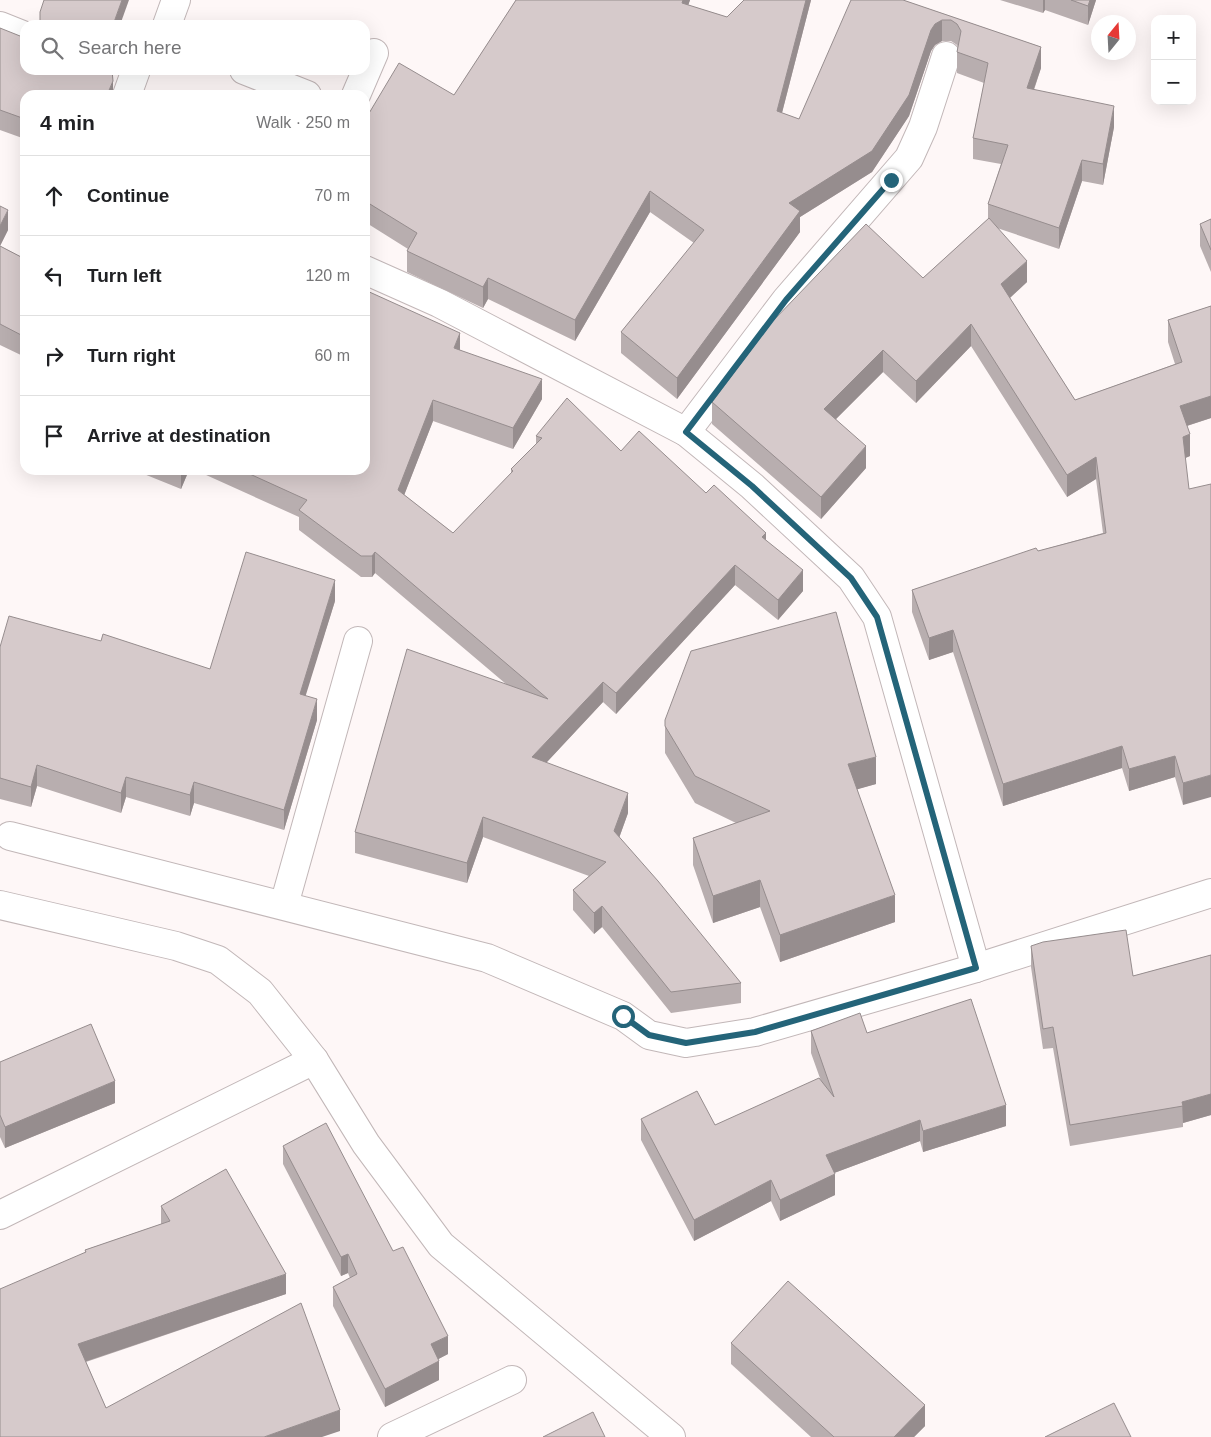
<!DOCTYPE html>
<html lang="en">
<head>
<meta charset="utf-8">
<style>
  body { margin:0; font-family:Arial,sans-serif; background:#f6f6f6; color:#202124 }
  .controls { position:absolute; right:15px; top:15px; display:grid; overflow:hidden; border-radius:10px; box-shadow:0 5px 20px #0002 }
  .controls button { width:45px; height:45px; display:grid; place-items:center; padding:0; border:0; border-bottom:1px solid #e0e0e0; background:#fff; color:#202124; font:25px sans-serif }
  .compass { position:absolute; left:1091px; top:15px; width:45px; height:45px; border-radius:50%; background:#fff; box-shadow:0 5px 20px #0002; rotate:18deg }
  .stop { position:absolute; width:15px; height:15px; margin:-11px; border:4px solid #246479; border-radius:50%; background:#fff }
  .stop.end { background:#246479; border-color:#fff; box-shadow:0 1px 5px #0008 }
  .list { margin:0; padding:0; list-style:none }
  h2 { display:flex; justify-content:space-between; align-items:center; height:65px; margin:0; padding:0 20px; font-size:21px }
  h2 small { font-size:16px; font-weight:400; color:#757577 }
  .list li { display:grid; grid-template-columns:32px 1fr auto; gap:15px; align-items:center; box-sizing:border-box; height:80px; padding:0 20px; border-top:1px solid #e0e0e0 }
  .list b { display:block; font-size:19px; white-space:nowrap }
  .list em { font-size:16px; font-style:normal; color:#757577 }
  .icon { flex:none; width:28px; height:28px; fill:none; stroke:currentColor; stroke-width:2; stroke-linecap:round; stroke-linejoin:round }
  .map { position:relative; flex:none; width:1211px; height:1437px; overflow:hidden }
  .search { position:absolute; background:#fff; box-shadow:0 5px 20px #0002; left:20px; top:20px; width:350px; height:55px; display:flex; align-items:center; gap:12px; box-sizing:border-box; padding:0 18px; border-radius:15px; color:#757577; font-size:19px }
  .panel { position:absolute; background:#fff; box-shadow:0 5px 20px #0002; left:20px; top:90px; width:350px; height:385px; border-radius:15px }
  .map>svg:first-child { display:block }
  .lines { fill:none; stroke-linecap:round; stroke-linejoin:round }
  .street-casing { stroke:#c2b7b8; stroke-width:30 }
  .street { stroke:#fff; stroke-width:28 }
  .wall { fill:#b8aeaf }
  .shaded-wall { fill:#968d8e }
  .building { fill:#d6cacb; stroke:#968d8e }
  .route { stroke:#246479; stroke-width:6 }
</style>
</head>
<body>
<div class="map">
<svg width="1211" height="1437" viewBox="0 0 1211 1437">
  <rect width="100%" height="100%" fill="#fef7f7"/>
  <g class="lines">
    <defs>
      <g id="street">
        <path d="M 167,25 L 176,0"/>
        <path d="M 0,26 L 25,36"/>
        <path d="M 244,70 L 307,95"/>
        <path d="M 127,95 L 136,70"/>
        <path d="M 356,95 L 374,53"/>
        <path d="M 365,270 L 439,303 L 686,432 L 752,486 L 851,578 L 877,617 L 976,968"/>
        <path d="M 686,432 L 786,300 L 909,158 L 923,127 L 946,56"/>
        <path d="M 10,836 L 487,958 L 623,1016 L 649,1035 L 686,1043 L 755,1032 L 976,968 L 1211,893"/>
        <path d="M 0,905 L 176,946 L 218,960 L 260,992 L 314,1060 L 366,1144 L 441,1245 L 671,1437"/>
        <path d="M 284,905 L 358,641"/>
        <path d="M 0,1215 L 314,1060"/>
        <path d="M 392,1437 L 512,1380"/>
      </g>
    </defs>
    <use href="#street" class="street-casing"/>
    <use href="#street" class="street"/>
  </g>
  <g class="wall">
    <path d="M 516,0 L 690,0 L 688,5 L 727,17 L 744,0 L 811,0 L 782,113 L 799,119 L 903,0 L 1041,47 L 1041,68 L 1034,90 L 1114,127 L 1103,185 L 1082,181 L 1059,249 L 997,228 L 1027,282 L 1010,298 L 1075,400 L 1175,364 L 1168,342 L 1168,320 L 1211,306 L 1211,418 L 1187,426 L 1190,456 L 1185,458 L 1183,805 L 1175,777 L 1129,791 L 1122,768 L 1003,806 L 953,652 L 929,660 L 912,612 L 912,590 L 1038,551 L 1103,533 L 1096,479 L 1067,497 L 971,346 L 916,403 L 883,372 L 836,419 L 866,468 L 821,519 L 712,424 L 712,402 L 923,278 L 988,219 L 988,204 L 1001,164 L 973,159 L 973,138 L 984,83 L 957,73 L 957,52 L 958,47 L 957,45 L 951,41 L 942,41 L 935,45 L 931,51 L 909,116 L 872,172 L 800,217 L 800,232 L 677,399 L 621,353 L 621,332 L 694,243 L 650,212 L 575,341 L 488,299 L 483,308 L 407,272 L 407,251 L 408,249 L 365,222 L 365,120 L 454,95 Z"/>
    <path d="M 1000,0 L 1096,0 L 1088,25 L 1045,10 L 1043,13 Z"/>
    <path d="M 0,28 L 113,95 L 25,95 L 25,139 L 0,130 Z"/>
    <path d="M 0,206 L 8,230 L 0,246 L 25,259 L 25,357 L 0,345 Z"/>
    <path d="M 1211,219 L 1211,272 L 1200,246 L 1200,224 Z"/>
    <path d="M 460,350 L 542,399 L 513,449 L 433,421 L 404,495 L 453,533 L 511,474 L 511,469 L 536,444 L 536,436 L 621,451 L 706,493 L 766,540 L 803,591 L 778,620 L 735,585 L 616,714 L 603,702 L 546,763 L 628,813 L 619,838 L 741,983 L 741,1003 L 671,1013 L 602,927 L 594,934 L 573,910 L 573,890 L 589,876 L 483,837 L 467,883 L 355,853 L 355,832 L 506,684 L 375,573 L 372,577 L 361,577 L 299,530 L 299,517 L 195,470 L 365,470 Z"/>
    <path d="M 134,470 L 189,470 L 181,489 Z"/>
    <path d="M 335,601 L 305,695 L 317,720 L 284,830 L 194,803 L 190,816 L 126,797 L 121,813 L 37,786 L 31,807 L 0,799 L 0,647 L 101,641 L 210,669 Z"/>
    <path d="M 665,720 L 876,784 L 857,789 L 895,922 L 780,962 L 760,907 L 713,923 L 693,865 L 693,838 L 736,823 L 695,803 L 665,753 Z"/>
    <path d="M 1031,946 L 1133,976 L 1211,955 L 1211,1115 L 1183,1123 L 1183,1127 L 1070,1146 L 1053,1048 L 1043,1049 L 1031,967 Z"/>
    <path d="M 811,1031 L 867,1033 L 1006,1126 L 923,1152 L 920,1141 L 834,1173 L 835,1195 L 780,1221 L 771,1201 L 694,1241 L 641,1140 L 641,1119 L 715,1125 L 821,1081 L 811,1053 Z"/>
    <path d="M 0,1062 L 115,1103 L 5,1148 L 0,1137 Z"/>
    <path d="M 283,1146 L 448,1354 L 438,1359 L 439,1380 L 385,1407 L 333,1306 L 333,1287 L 350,1278 L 348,1273 L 341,1276 L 283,1164 Z"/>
    <path d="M 161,1206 L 286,1294 L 86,1362 L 106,1408 L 340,1431 L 0,1437 L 85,1252 L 85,1250 L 161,1224 Z"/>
    <path d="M 731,1343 L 925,1426 L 914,1437 L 811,1437 L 731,1364 Z"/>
  </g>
  <g class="shaded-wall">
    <path d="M 122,0 L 129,0 L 120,25 L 113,25 Z"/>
    <path d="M 683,0 L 690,0 L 682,24 L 682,3 Z"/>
    <path d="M 806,0 L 811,0 L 777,132 L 777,111 Z"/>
    <path d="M 1043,0 L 1045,0 L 1045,10 L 1043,13 Z"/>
    <path d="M 1090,0 L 1096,0 L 1088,25 L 1088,6 Z"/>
    <path d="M 942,20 L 942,41 L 935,45 L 931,51 L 909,116 L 872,172 L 800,217 L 800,232 L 677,399 L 677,378 L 789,203 L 931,30 L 935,24 Z"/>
    <path d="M 1041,47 L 1041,68 L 1027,109 L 1027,88 Z"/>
    <path d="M 113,81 L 113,95 L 107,95 Z"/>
    <path d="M 1114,106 L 1114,127 L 1103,185 L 1103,164 Z"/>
    <path d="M 1082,160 L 1082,181 L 1059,249 L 1059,228 Z"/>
    <path d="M 650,191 L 650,212 L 575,341 L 575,320 Z"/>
    <path d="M 8,210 L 8,230 L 0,246 L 0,226 Z"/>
    <path d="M 1027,261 L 1027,282 L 1001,306 L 1001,284 Z"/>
    <path d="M 488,278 L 488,299 L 483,308 L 483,287 Z"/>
    <path d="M 971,324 L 971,346 L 916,403 L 916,381 Z"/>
    <path d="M 460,333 L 460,353 L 454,348 Z"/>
    <path d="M 883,350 L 883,372 L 824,431 L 824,409 Z"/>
    <path d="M 542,379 L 542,399 L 513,449 L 513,428 Z"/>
    <path d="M 1211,396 L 1211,418 L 1180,428 L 1180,406 Z"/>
    <path d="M 433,400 L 433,421 L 398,511 L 398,490 Z"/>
    <path d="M 1190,434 L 1190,456 L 1183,459 L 1183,437 Z"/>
    <path d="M 866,446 L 866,468 L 821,519 L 821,497 Z"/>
    <path d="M 1096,457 L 1096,479 L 1067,497 L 1067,475 Z"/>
    <path d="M 181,470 L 189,470 L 181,489 Z"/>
    <path d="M 766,533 L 766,553 L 762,537 Z"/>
    <path d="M 375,552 L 375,573 L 372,577 L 372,556 Z"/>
    <path d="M 735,565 L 735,585 L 616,714 L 616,693 Z"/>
    <path d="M 803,570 L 803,591 L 778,620 L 778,600 Z"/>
    <path d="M 335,580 L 335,601 L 300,714 L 300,694 Z"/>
    <path d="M 953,630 L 953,652 L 929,660 L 929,638 Z"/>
    <path d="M 603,682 L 603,702 L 532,778 L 532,757 Z"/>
    <path d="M 317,699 L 317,720 L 284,830 L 284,810 Z"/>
    <path d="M 1122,746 L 1122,768 L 1003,806 L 1003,784 Z"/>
    <path d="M 1175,756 L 1175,777 L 1129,791 L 1129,769 Z"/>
    <path d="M 876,757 L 876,784 L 848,792 L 848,764 Z"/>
    <path d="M 37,765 L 37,786 L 31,807 L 31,787 Z"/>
    <path d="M 1211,775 L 1211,797 L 1183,805 L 1183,783 Z"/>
    <path d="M 126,777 L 126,797 L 121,813 L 121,793 Z"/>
    <path d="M 194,782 L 194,803 L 190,816 L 190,795 Z"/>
    <path d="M 628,793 L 628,813 L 614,852 L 614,831 Z"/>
    <path d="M 483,817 L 483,837 L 467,883 L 467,863 Z"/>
    <path d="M 760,880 L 760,907 L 713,923 L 713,896 Z"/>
    <path d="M 895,895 L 895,922 L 780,962 L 780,935 Z"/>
    <path d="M 602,906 L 602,927 L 594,934 L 594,913 Z"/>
    <path d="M 115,1081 L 115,1103 L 5,1148 L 5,1127 Z"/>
    <path d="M 1211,1094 L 1211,1115 L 1183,1123 L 1182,1102 Z"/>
    <path d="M 1006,1105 L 1006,1126 L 923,1152 L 923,1131 Z"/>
    <path d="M 920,1120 L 920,1141 L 826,1176 L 826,1155 Z"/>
    <path d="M 835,1174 L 835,1195 L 780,1221 L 780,1200 Z"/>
    <path d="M 771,1180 L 771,1201 L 694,1241 L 694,1220 Z"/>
    <path d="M 348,1254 L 348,1273 L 341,1276 L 341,1257 Z"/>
    <path d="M 286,1274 L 286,1294 L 78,1364 L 78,1344 Z"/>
    <path d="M 448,1336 L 448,1354 L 431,1363 L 431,1344 Z"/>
    <path d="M 439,1361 L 439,1380 L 385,1407 L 385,1389 Z"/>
    <path d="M 925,1405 L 925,1426 L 914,1437 L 894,1437 Z"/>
    <path d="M 340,1410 L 340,1431 L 322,1437 L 264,1437 Z"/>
  </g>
  <g class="building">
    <path d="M 44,0 L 122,0 L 113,25 L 38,25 L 40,22 L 40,12 Z"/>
    <path d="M 516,0 L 683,0 L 682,3 L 727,17 L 744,0 L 806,0 L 777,111 L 799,119 L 851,0 L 903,0 L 1041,47 L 1027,88 L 1114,106 L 1103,164 L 1082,160 L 1059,228 L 988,204 L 1008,145 L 973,138 L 988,63 L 957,52 L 961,31 L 957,24 L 951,20 L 942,20 L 935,24 L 931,30 L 909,95 L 872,151 L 789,203 L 800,211 L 677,378 L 621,332 L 704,230 L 650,191 L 575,320 L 488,278 L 483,287 L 407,251 L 417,233 L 365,201 L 365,120 L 399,63 L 454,95 Z"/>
    <path d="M 1071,0 L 1090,0 L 1088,6 Z"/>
    <path d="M 0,28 L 25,38 L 25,70 L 112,70 L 113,81 L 107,95 L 25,95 L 25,119 L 0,110 Z"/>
    <path d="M 0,206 L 8,210 L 0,226 Z"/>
    <path d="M 989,218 L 1027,261 L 1001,284 L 1075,400 L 1182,362 L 1168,320 L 1211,306 L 1211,396 L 1180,406 L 1190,434 L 1183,437 L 1189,489 L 1211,484 L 1211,775 L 1183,783 L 1175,756 L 1129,769 L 1122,746 L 1003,784 L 953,630 L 929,638 L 912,590 L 1036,548 L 1038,551 L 1106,533 L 1096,457 L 1067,475 L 971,324 L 916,381 L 883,350 L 824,409 L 866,446 L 821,497 L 712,402 L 772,322 L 866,224 L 923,278 Z"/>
    <path d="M 1211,219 L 1211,250 L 1200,224 Z"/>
    <path d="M 0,246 L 25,259 L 25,337 L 0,324 Z"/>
    <path d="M 365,290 L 460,333 L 454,348 L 542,379 L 513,428 L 433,400 L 398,490 L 453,533 L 513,471 L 511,469 L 542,438 L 536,436 L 567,398 L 621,451 L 639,431 L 706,493 L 714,485 L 766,533 L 762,537 L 803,570 L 778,600 L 735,565 L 616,693 L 603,682 L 532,757 L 628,793 L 614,831 L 658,881 L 741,983 L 671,992 L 602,906 L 594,913 L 573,890 L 606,862 L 483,817 L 467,863 L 355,832 L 407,649 L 548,699 L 375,552 L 372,556 L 361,556 L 299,510 L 307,500 L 241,470 L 365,470 Z"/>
    <path d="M 246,552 L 335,580 L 300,694 L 317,699 L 284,810 L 194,782 L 190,795 L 126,777 L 121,793 L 37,765 L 31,787 L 0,778 L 0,647 L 9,616 L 101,641 L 103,634 L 210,669 Z"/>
    <path d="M 836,612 L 876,757 L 848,764 L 895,895 L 780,935 L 760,880 L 713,896 L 693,838 L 770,811 L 695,776 L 665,726 L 665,720 L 691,651 Z"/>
    <path d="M 1126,930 L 1133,976 L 1211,955 L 1211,1094 L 1182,1102 L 1183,1106 L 1070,1125 L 1053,1027 L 1043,1029 L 1031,946 L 1043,942 Z"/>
    <path d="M 971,999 L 1006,1105 L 923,1131 L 920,1120 L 826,1155 L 835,1174 L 780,1200 L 771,1180 L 694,1220 L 641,1119 L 697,1091 L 715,1125 L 819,1078 L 834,1097 L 811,1031 L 860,1013 L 867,1033 Z"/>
    <path d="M 91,1024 L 115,1081 L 5,1127 L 0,1115 L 0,1062 Z"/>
    <path d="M 326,1123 L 393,1251 L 403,1247 L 448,1336 L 431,1344 L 439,1361 L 385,1389 L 333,1287 L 357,1274 L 348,1254 L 341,1257 L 283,1146 Z"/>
    <path d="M 226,1169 L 286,1274 L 78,1344 L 106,1408 L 301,1303 L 340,1410 L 264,1437 L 0,1437 L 0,1289 L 86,1252 L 85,1250 L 170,1221 L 161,1206 Z"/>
    <path d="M 788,1281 L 925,1405 L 894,1437 L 834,1437 L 731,1343 Z"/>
    <path d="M 1114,1403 L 1131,1437 L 1045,1437 Z"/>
    <path d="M 593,1412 L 605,1437 L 543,1437 Z"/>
  </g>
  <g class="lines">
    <path class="route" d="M 623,1016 L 649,1035 L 686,1043 L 755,1032 L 976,968 L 877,617 L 851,578 L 752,486 L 686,432 L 786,300 L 891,180"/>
  </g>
</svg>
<div class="controls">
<button>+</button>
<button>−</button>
</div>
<svg class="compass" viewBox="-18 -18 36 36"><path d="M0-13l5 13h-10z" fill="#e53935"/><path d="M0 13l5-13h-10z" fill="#757577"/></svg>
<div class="stop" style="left:623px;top:1016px"></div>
<div class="stop end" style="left:891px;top:180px"></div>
<div class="search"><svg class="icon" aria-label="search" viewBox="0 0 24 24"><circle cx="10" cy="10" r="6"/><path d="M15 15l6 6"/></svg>Search here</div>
<section class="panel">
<h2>4 min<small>Walk · 250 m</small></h2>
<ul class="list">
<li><svg class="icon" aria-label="ahead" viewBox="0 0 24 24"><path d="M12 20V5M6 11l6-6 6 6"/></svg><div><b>Continue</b></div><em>70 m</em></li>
<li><svg class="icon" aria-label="left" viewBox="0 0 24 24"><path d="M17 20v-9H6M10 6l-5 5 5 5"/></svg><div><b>Turn left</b></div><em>120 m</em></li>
<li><svg class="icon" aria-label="right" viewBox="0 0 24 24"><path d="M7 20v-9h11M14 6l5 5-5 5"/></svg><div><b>Turn right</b></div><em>60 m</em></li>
<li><svg class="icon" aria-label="arrive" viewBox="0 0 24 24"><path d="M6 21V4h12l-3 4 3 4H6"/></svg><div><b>Arrive at destination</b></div></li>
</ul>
</section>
</div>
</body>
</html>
